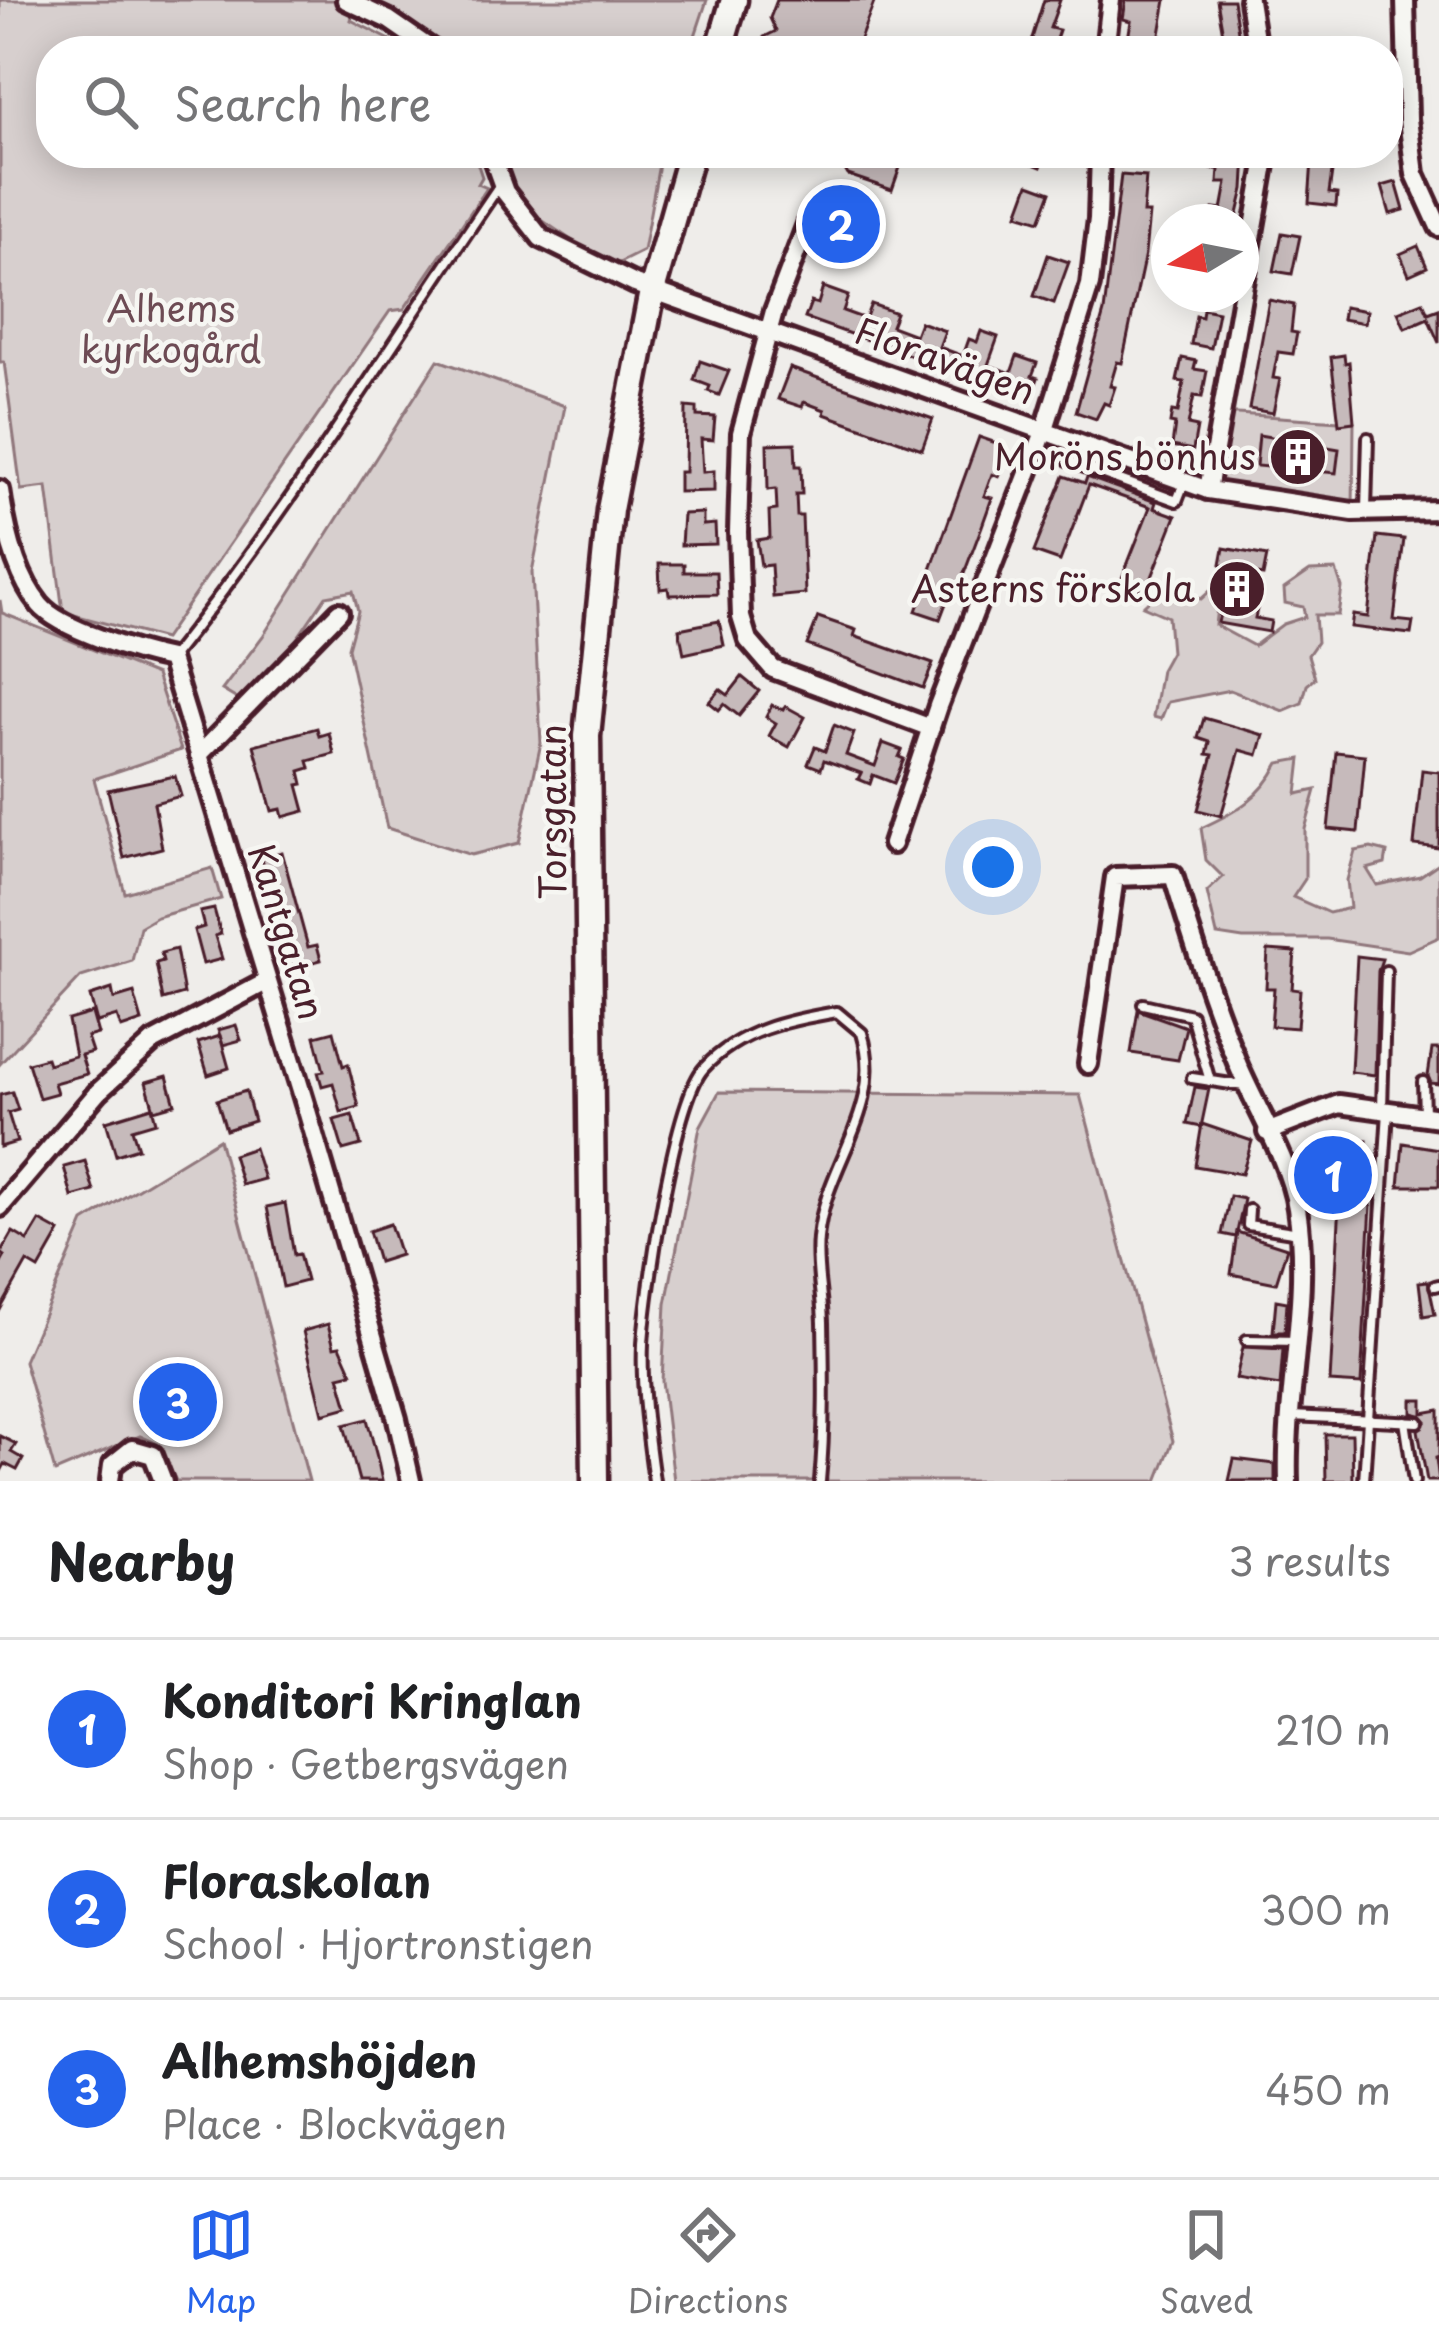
<!DOCTYPE html>
<html lang="en">
<head>
<meta charset="utf-8">
<style>
  body { margin:0; font-family:"Playpen Sans",sans-serif; background:#f6f6f6; color:#202124 }
  .compass { position:absolute; left:1151px; top:204px; width:108px; height:108px; border-radius:50%; background:#fff; box-shadow:0 6px 30px #0003; rotate:260deg }
  .you { position:absolute; left:993px; top:867px; width:42px; height:42px; margin:-30px; border:9px solid #fff; border-radius:50%; background:#1a73e8; box-shadow:0 0 0 18px #1a73e833 }
  .badge { display:grid; place-items:center; width:78px; height:78px; border-radius:50%; background:#2563eb; color:#fff; font-size:39px; font-weight:700 }
  .pin { position:absolute; translate:-50% -50%; border:6px solid #fff; box-shadow:0 3px 12px #0006 }
  .list { margin:0; padding:0; list-style:none }
  h2 { display:flex; justify-content:space-between; align-items:center; height:156px; margin:0; padding:0 48px; font-size:51px }
  h2 small { font-size:39px; font-weight:400; color:#757577 }
  .list li { display:grid; grid-template-columns:78px 1fr auto; gap:36px; align-items:center; box-sizing:border-box; height:180px; padding:0 48px; border-top:3px solid #e0e0e0 }
  .list b { display:block; font-size:45px; white-space:nowrap }
  .list p { margin:0; font-size:39px; white-space:nowrap; color:#757577 }
  .list em { font-size:39px; font-style:normal; color:#757577 }
  .icon { flex:none; width:66px; height:66px; fill:none; stroke:currentColor; stroke-width:2; stroke-linecap:round; stroke-linejoin:round }
  .map { position:relative; flex:none; width:1439px; height:1481px; overflow:hidden }
  .search { position:absolute; background:#fff; box-shadow:0 6px 30px #0003; left:36px; right:36px; top:36px; height:132px; display:flex; align-items:center; gap:30px; box-sizing:border-box; padding:0 42px; border-radius:48px; color:#757577; font-size:45px }
  .sheet { height:696px; background:#fff }
  nav { display:flex; justify-content:space-around; align-items:center; box-sizing:border-box; height:168px; border-top:3px solid #e0e0e0; background:#fff; font-size:33px; color:#757577 }
  nav a { display:grid; justify-items:center; gap:6px }
  nav .on { color:#2563eb }
  .map>svg:first-child { display:block }
  .green { fill:#d7cfce; stroke:#90777c; stroke-width:3 }
  .building { fill:#c6babb; stroke:#4a1f2b; stroke-width:3 }
  .lines { fill:none; stroke-linecap:round; stroke-linejoin:round }
  .service-casing { stroke:#4a1f2b; stroke-width:16 }
  .minor-casing { stroke:#4a1f2b; stroke-width:26 }
  .secondary-casing { stroke:#4a1f2b; stroke-width:33 }
  .service { stroke:#f6f6f2; stroke-width:8 }
  .minor { stroke:#f6f6f2; stroke-width:16 }
  .secondary { stroke:#f6f6f2; stroke-width:24 }
  .labels { text-anchor:middle; stroke-width:9; stroke-linejoin:round; paint-order:stroke }
  .park-label { font-size:36px; fill:#6d4b54; stroke:#f6f6f2 }
  .street-label { font-size:36px; fill:#4a1f2b; stroke:#f6f6f2 }
  .poi-label { font-size:36px; fill:#4a1f2b; stroke:#f6f6f2; text-anchor:end }
</style>
</head>
<body>
<div class="map">
<svg width="1439" height="1481" viewBox="0 0 1439 1481">
  <rect width="100%" height="100%" fill="#efedea"/>
  <filter id="ink" filterUnits="userSpaceOnUse"><feTurbulence type="fractalNoise" baseFrequency=".00833" numOctaves="2"/><feDisplacementMap in="SourceGraphic" scale="24" xChannelSelector="R" yChannelSelector="G"/><feConvolveMatrix kernelMatrix="1 2 1 2 8 2 1 2 1" color-interpolation-filters="sRGB"/></filter>
  <g filter="url(#ink)">
    <g class="green">
      <path d="M 0,0 L 357,0 L 351,20 L 412,51 L 51,51 L 51,153 L 474,153 L 482,177 L 478,184 L 487,188 L 404,309 L 390,311 L 164,639 L 63,612 L 47,487 L 21,490 L 4,362 L 0,362 Z"/>
      <path d="M 363,0 L 707,0 L 690,51 L 444,51 C 426,27 391,11 363,0 Z"/>
      <path d="M 500,153 L 661,153 L 643,251 L 611,267 L 524,208 Z"/>
      <path d="M 438,360 L 565,406 L 532,572 L 541,743 L 519,843 L 471,855 L 387,828 L 348,648 L 358,611 L 353,591 L 326,596 L 287,653 L 242,702 L 222,690 L 263,636 Z"/>
      <path d="M 1222,413 L 1354,422 L 1353,512 L 1208,490 Z"/>
      <path d="M 1336,570 L 1342,588 L 1338,615 L 1315,615 L 1317,642 L 1308,655 L 1315,678 L 1307,685 L 1302,703 L 1283,711 L 1230,690 L 1168,702 L 1161,719 L 1153,717 L 1161,670 L 1171,652 L 1168,617 L 1143,606 L 1165,585 L 1201,599 L 1210,591 L 1219,591 L 1215,625 L 1254,646 L 1283,624 L 1305,617 L 1303,607 L 1285,603 L 1284,589 L 1310,571 Z"/>
      <path d="M 0,600 L 2,613 L 156,675 L 181,750 L 94,779 L 125,893 L 212,868 L 221,899 L 157,917 L 140,927 L 132,961 L 81,977 L 0,1064 Z"/>
      <path d="M 1301,759 L 1297,794 L 1316,790 L 1305,829 L 1305,879 L 1293,897 L 1329,913 L 1350,908 L 1347,880 L 1355,851 L 1371,848 L 1387,852 L 1385,864 L 1367,869 L 1377,885 L 1420,876 L 1439,863 L 1439,937 L 1408,951 L 1327,939 L 1243,939 L 1217,935 L 1207,892 L 1223,877 L 1206,860 L 1201,828 C 1236,812 1261,798 1279,763 Z"/>
      <path d="M 719,1092 L 1080,1095 L 1173,1441 L 1157,1481 L 674,1481 L 662,1381 L 666,1304 L 700,1127 Z"/>
      <path d="M 219,1139 L 309,1481 L 176,1481 L 158,1444 L 140,1436 L 55,1472 L 24,1361 L 84,1222 Z"/>
    </g>
    <g class="building">
      <path d="M 777,0 L 875,0 L 857,47 L 851,51 L 759,51 L 764,37 L 776,31 L 770,18 Z"/>
      <path d="M 1044,0 L 1060,0 L 1050,28 L 1059,30 L 1052,51 L 1028,51 Z"/>
      <path d="M 1126,0 L 1166,0 L 1157,51 L 1126,51 L 1131,21 L 1123,19 Z"/>
      <path d="M 1217,0 L 1233,0 L 1241,51 L 1219,51 L 1216,35 L 1223,34 Z"/>
      <path d="M 788,153 L 905,153 L 892,190 L 848,175 L 842,165 L 829,169 Z"/>
      <path d="M 1006,153 L 1046,153 L 1041,167 Z"/>
      <path d="M 1222,153 L 1246,153 L 1244,189 L 1236,222 L 1210,222 L 1213,209 L 1222,210 L 1227,183 L 1218,183 L 1219,169 L 1212,169 L 1212,156 Z"/>
      <path d="M 1312,160 L 1333,165 L 1329,193 L 1337,194 L 1336,206 L 1309,203 Z"/>
      <path d="M 1121,175 L 1146,177 L 1143,213 L 1149,213 L 1145,254 L 1122,363 L 1117,362 L 1110,386 L 1115,387 L 1109,405 L 1104,403 L 1096,419 L 1076,412 L 1104,312 Z"/>
      <path d="M 1396,182 L 1404,210 L 1390,214 L 1382,186 Z"/>
      <path d="M 1029,184 L 1051,192 L 1040,221 L 1018,214 Z"/>
      <path d="M 1282,233 L 1300,236 L 1292,274 L 1274,271 Z"/>
      <path d="M 1418,246 L 1427,267 L 1409,275 L 1400,254 Z"/>
      <path d="M 1048,255 L 1069,262 L 1054,303 L 1034,296 Z"/>
      <path d="M 823,287 L 848,296 L 843,311 L 865,319 L 871,304 L 896,313 L 891,326 L 915,335 L 920,322 L 945,331 L 939,347 L 963,356 L 969,339 L 977,342 L 981,331 L 998,337 L 988,365 L 1011,373 L 1017,356 L 1037,363 L 1032,376 L 1038,378 L 1031,398 L 805,318 L 811,302 L 818,304 Z"/>
      <path d="M 1269,300 L 1294,305 L 1291,332 L 1297,333 L 1293,354 L 1278,352 L 1273,378 L 1280,379 L 1273,413 L 1249,409 Z"/>
      <path d="M 1423,302 L 1428,313 L 1439,309 L 1439,343 L 1428,318 L 1405,328 L 1398,312 Z"/>
      <path d="M 1344,307 L 1367,311 L 1365,323 L 1342,319 Z"/>
      <path d="M 1203,309 L 1218,312 L 1211,348 L 1191,344 L 1196,316 L 1202,317 Z"/>
      <path d="M 1344,355 L 1345,363 L 1349,362 L 1354,422 L 1339,424 L 1331,357 Z"/>
      <path d="M 1182,358 L 1196,361 L 1194,369 L 1207,371 L 1202,397 L 1194,396 L 1188,425 L 1197,427 L 1193,450 L 1172,446 L 1175,424 L 1170,423 L 1172,411 L 1178,412 L 1184,382 L 1177,381 Z"/>
      <path d="M 700,361 L 729,371 L 719,395 L 708,391 L 710,386 L 694,380 Z"/>
      <path d="M 790,368 L 933,419 L 922,449 L 824,414 L 825,410 L 804,402 L 802,407 L 778,399 Z"/>
      <path d="M 686,407 L 697,408 L 697,416 L 715,417 L 713,440 L 701,439 L 703,472 L 714,471 L 714,491 L 679,492 L 679,472 L 685,472 Z"/>
      <path d="M 1259,435 L 1339,449 L 1336,473 L 1256,466 Z"/>
      <path d="M 979,437 L 1002,445 L 997,460 L 1004,463 L 999,477 L 992,474 L 984,496 L 992,498 L 982,526 L 957,592 L 951,590 L 940,619 L 916,611 Z"/>
      <path d="M 795,443 L 796,466 L 801,466 L 802,494 L 796,494 L 797,516 L 802,516 L 805,594 L 773,597 L 771,565 L 761,566 L 757,540 L 770,538 L 769,511 L 777,510 L 776,489 L 768,490 L 767,444 Z"/>
      <path d="M 1064,476 L 1085,483 L 1087,477 L 1156,502 L 1154,508 L 1176,516 L 1146,592 L 1120,583 L 1150,507 L 1089,485 L 1060,561 L 1034,552 Z"/>
      <path d="M 703,513 L 703,525 L 715,524 L 716,544 L 681,545 L 683,514 Z"/>
      <path d="M 1377,536 L 1404,539 L 1394,620 L 1413,622 L 1411,634 L 1351,627 L 1353,615 L 1368,617 Z"/>
      <path d="M 1224,548 L 1267,556 L 1263,576 L 1251,574 L 1245,607 L 1257,609 L 1255,618 L 1271,621 L 1269,632 L 1218,623 L 1229,569 L 1221,564 Z"/>
      <path d="M 659,564 L 684,564 L 684,572 L 716,572 L 717,594 L 669,595 L 668,588 L 660,589 Z"/>
      <path d="M 818,617 L 856,630 L 854,636 L 933,664 L 923,688 L 807,645 Z"/>
      <path d="M 719,621 L 724,645 L 684,654 L 679,629 Z"/>
      <path d="M 742,677 L 759,691 L 739,716 L 724,704 L 719,710 L 709,702 L 720,689 L 728,695 Z"/>
      <path d="M 772,705 L 783,710 L 785,706 L 805,717 L 789,747 L 769,736 L 776,723 L 766,717 Z"/>
      <path d="M 1204,718 L 1264,735 L 1258,755 L 1240,750 L 1221,816 L 1198,810 L 1213,755 L 1207,754 L 1210,742 L 1198,738 Z"/>
      <path d="M 834,725 L 854,733 L 846,755 L 875,766 L 883,743 L 902,750 L 899,757 L 904,759 L 894,783 L 873,775 L 870,784 L 858,779 L 861,773 L 824,760 L 821,769 L 808,764 L 815,747 L 825,751 Z"/>
      <path d="M 317,728 L 319,736 L 329,733 L 334,754 L 308,761 L 310,768 L 300,771 L 303,784 L 298,785 L 305,811 L 283,817 L 281,809 L 272,811 L 254,745 Z"/>
      <path d="M 1336,752 L 1365,755 L 1358,832 L 1328,829 Z"/>
      <path d="M 1422,770 L 1439,772 L 1439,848 L 1414,845 Z"/>
      <path d="M 175,776 L 181,796 L 154,803 L 162,848 L 124,858 L 108,790 Z"/>
      <path d="M 282,852 L 308,947 L 317,945 L 321,960 L 295,967 L 261,857 Z"/>
      <path d="M 214,909 L 221,934 L 215,936 L 222,959 L 203,964 L 194,930 L 204,927 L 200,912 Z"/>
      <path d="M 176,949 L 184,994 L 163,1000 L 156,963 L 163,961 L 161,953 Z"/>
      <path d="M 1268,950 L 1295,952 L 1292,989 L 1300,990 L 1297,1028 L 1271,1026 L 1274,988 L 1266,988 Z"/>
      <path d="M 1357,956 L 1382,959 L 1378,971 L 1375,1075 L 1351,1072 Z"/>
      <path d="M 112,989 L 114,999 L 134,993 L 142,1021 L 121,1028 L 117,1016 L 97,1022 L 90,996 Z"/>
      <path d="M 1138,1010 L 1186,1027 L 1178,1060 L 1131,1053 Z"/>
      <path d="M 92,1013 L 98,1034 L 87,1037 L 92,1052 L 81,1055 L 87,1074 L 54,1083 L 57,1093 L 39,1098 L 28,1063 L 46,1058 L 48,1064 L 75,1056 L 68,1020 Z"/>
      <path d="M 236,1025 L 241,1040 L 223,1045 L 218,1030 Z"/>
      <path d="M 334,1031 L 343,1066 L 348,1064 L 359,1107 L 341,1112 L 333,1083 L 322,1086 L 318,1072 L 324,1071 L 315,1036 Z"/>
      <path d="M 220,1036 L 229,1068 L 208,1075 L 198,1043 Z"/>
      <path d="M 1432,1049 L 1439,1049 L 1439,1084 L 1431,1083 L 1428,1076 Z"/>
      <path d="M 167,1076 L 175,1104 L 154,1110 L 146,1082 Z"/>
      <path d="M 1195,1087 L 1209,1089 L 1201,1127 L 1187,1124 Z"/>
      <path d="M 246,1091 L 254,1121 L 226,1130 L 217,1100 Z"/>
      <path d="M 12,1092 L 18,1110 L 8,1113 L 17,1142 L 0,1147 L 0,1095 Z"/>
      <path d="M 152,1107 L 156,1122 L 132,1129 L 138,1148 L 116,1155 L 106,1121 Z"/>
      <path d="M 352,1115 L 361,1145 L 343,1150 L 334,1120 Z"/>
      <path d="M 1202,1124 L 1252,1141 L 1242,1174 L 1195,1166 Z"/>
      <path d="M 1325,1137 L 1367,1140 L 1364,1185 L 1372,1186 L 1361,1384 L 1330,1382 L 1341,1184 L 1322,1182 Z"/>
      <path d="M 1403,1143 L 1439,1149 L 1439,1186 L 1399,1186 Z"/>
      <path d="M 254,1148 L 264,1179 L 242,1185 L 233,1155 Z"/>
      <path d="M 85,1161 L 94,1191 L 72,1197 L 64,1167 Z"/>
      <path d="M 1230,1196 L 1244,1199 L 1236,1237 L 1222,1234 Z"/>
      <path d="M 285,1203 L 294,1255 L 299,1254 L 306,1281 L 283,1287 L 267,1207 Z"/>
      <path d="M 40,1221 L 60,1232 L 39,1269 L 27,1262 L 0,1310 L 0,1265 L 5,1256 L 1,1253 L 13,1232 L 28,1241 Z"/>
      <path d="M 390,1224 L 400,1255 L 378,1262 L 369,1231 Z"/>
      <path d="M 1237,1232 L 1287,1248 L 1276,1283 L 1231,1274 Z"/>
      <path d="M 1428,1281 L 1435,1314 L 1423,1316 L 1419,1282 Z"/>
      <path d="M 1276,1300 L 1287,1302 L 1285,1332 L 1273,1332 Z"/>
      <path d="M 328,1324 L 334,1347 L 340,1346 L 352,1373 L 339,1376 L 348,1407 L 323,1414 L 303,1331 Z"/>
      <path d="M 1243,1347 L 1283,1349 L 1280,1386 L 1236,1379 Z"/>
      <path d="M 1412,1400 L 1423,1400 L 1423,1413 L 1439,1410 L 1439,1457 L 1436,1458 L 1439,1481 L 1427,1481 L 1418,1430 L 1426,1421 L 1421,1415 L 1412,1413 Z"/>
      <path d="M 367,1419 L 377,1457 L 382,1481 L 359,1481 L 344,1425 Z"/>
      <path d="M 1325,1434 L 1352,1434 L 1353,1481 L 1326,1481 Z"/>
      <path d="M 0,1436 L 16,1444 L 11,1452 L 23,1459 L 17,1470 L 5,1464 L 0,1473 Z"/>
      <path d="M 1234,1459 L 1275,1464 L 1275,1481 L 1229,1481 Z"/>
    </g>
    <g class="lines">
      <defs>
        <g id="service">
          <path d="M 1074,444 L 1068,461 L 1177,501 L 1184,483"/>
          <path d="M 1366,510 L 1368,438"/>
          <path d="M 171,658 C 292,507 392,342 501,183"/>
          <path d="M 1143,1004 L 1191,1015 L 1210,1081"/>
          <path d="M 1192,1078 L 1244,1086"/>
          <path d="M 1423,1082 L 1424,1114"/>
          <path d="M 1382,1108 L 1386,971"/>
          <path d="M 1249,1210 L 1248,1225 L 1299,1233"/>
          <path d="M 1435,1286 L 1439,1285"/>
          <path d="M 1247,1340 L 1298,1341"/>
          <path d="M 1291,1416 L 1418,1422"/>
          <path d="M 1405,1421 L 1414,1481"/>
          <path d="M 654,1481 C 648,1436 641,1390 643,1344 C 646,1294 674,1100 704,1068 C 739,1030 789,1020 837,1012 L 862,1033 C 886,1110 825,1163 818,1238 C 815,1266 822,1294 823,1322 C 824,1374 825,1429 820,1481"/>
          <path d="M 1364,1481 L 1388,1111"/>
        </g>
        <g id="minor">
          <path d="M 346,0 L 389,20 L 434,51"/>
          <path d="M 1249,0 L 1257,51"/>
          <path d="M 1405,0 L 1408,119 L 1415,174 L 1439,227"/>
          <path d="M 1105,51 L 1111,0"/>
          <path d="M 491,153 L 505,192 L 541,238 L 635,284 L 1208,490 L 1353,512 L 1439,510"/>
          <path d="M 808,222 L 774,311 L 741,433 L 738,532 L 741,617 L 748,640 L 773,669 L 931,728"/>
          <path d="M 0,490 C 5,527 15,575 40,605 C 60,629 139,653 170,659 L 306,1107 L 397,1419 L 411,1481"/>
          <path d="M 1208,490 L 1267,153"/>
          <path d="M 199,755 L 339,612"/>
          <path d="M 892,844 L 938,706 L 1044,432 L 1090,285 L 1098,219 L 1100,153"/>
          <path d="M 1088,1064 L 1115,877 L 1173,875 C 1192,939 1213,1003 1238,1065 C 1256,1108 1290,1162 1297,1208 C 1311,1299 1285,1390 1288,1481"/>
          <path d="M 1267,1132 L 1339,1104 L 1439,1118"/>
          <path d="M 0,1207 L 98,1092 L 153,1042 L 266,982"/>
          <path d="M 110,1481 L 112,1465 L 132,1449 L 153,1455 L 163,1481"/>
        </g>
        <g id="secondary">
          <path d="M 719,51 L 734,0"/>
          <path d="M 595,1481 L 587,736 L 610,510 L 652,291 L 691,153"/>
        </g>
      </defs>
      <use href="#service" class="service-casing"/>
      <use href="#minor" class="minor-casing"/>
      <use href="#secondary" class="secondary-casing"/>
      <use href="#service" class="service"/>
      <use href="#minor" class="minor"/>
      <use href="#secondary" class="secondary"/>
    </g>
  </g>
  <defs>
    <symbol id="building-disc" viewBox="-11 -11 22 22"><circle r="9.5" fill="#4a1f2b" stroke="#f6f6f2"/><path d="M-4-6H4V6H1V3H-1V6H-4ZM-2.5-4.3h1.7v1.8h-1.7ZM.8-4.3h1.7v1.8H.8ZM-2.5-1h1.7V.8h-1.7ZM.8-1h1.7V.8H.8Z" fill="#fff"/></symbol>
  </defs>
  <g fill-rule="evenodd">
    <use href="#building-disc" x="1265" y="424" width="66" height="66"/>
    <use href="#building-disc" x="1204" y="556" width="66" height="66"/>
  </g>
  <g class="labels">
    <g class="park-label">
      <text x="171" y="322">Alhems<tspan x="171" dy="41">kyrkogård</tspan></text>
    </g>
    <g class="street-label">
      <text transform="translate(945 361) rotate(20)" y="13">Floravägen</text>
      <text transform="translate(553 812) rotate(-90)" y="13">Torsgatan</text>
      <text transform="translate(286 932) rotate(73)" y="13">Kantgatan</text>
    </g>
    <g class="poi-label">
      <text x="1256" y="470">Moröns bönhus</text>
      <text x="1195" y="602">Asterns förskola</text>
    </g>
  </g>
</svg>
<svg class="compass" viewBox="-18 -18 36 36"><path d="M0-13l5 13h-10z" fill="#e53935"/><path d="M0 13l5-13h-10z" fill="#757577"/></svg>
<div class="you"></div>
<div class="pin badge" style="left:1333px;top:1175px">1</div>
<div class="pin badge" style="left:841px;top:224px">2</div>
<div class="pin badge" style="left:178px;top:1402px">3</div>
<div class="search"><svg class="icon" aria-label="search" viewBox="0 0 24 24"><circle cx="10" cy="10" r="6"/><path d="M15 15l6 6"/></svg>Search here</div>
</div>
<section class="sheet">
<h2>Nearby<small>3 results</small></h2>
<ul class="list">
<li><span class="badge">1</span><div><b>Konditori Kringlan</b><p>Shop · Getbergsvägen</p></div><em>210 m</em></li>
<li><span class="badge">2</span><div><b>Floraskolan</b><p>School · Hjortronstigen</p></div><em>300 m</em></li>
<li><span class="badge">3</span><div><b>Alhemshöjden</b><p>Place · Blockvägen</p></div><em>450 m</em></li>
</ul>
</section>
<nav>
<a class="on"><svg class="icon" aria-label="map" viewBox="0 0 24 24"><path d="M3 6l6-2 6 2 6-2v14l-6 2-6-2-6 2zM9 4v14M15 6v14"/></svg>Map</a>
<a><svg class="icon" aria-label="directions" viewBox="0 0 24 24"><path d="M12 3l9 9-9 9-9-9zM9 14v-3h6M13 9l2 2-2 2"/></svg>Directions</a>
<a><svg class="icon" aria-label="saved" viewBox="0 0 24 24"><path d="M7 4h10v16l-5-4-5 4z"/></svg>Saved</a>
</nav>
</body>
</html>
